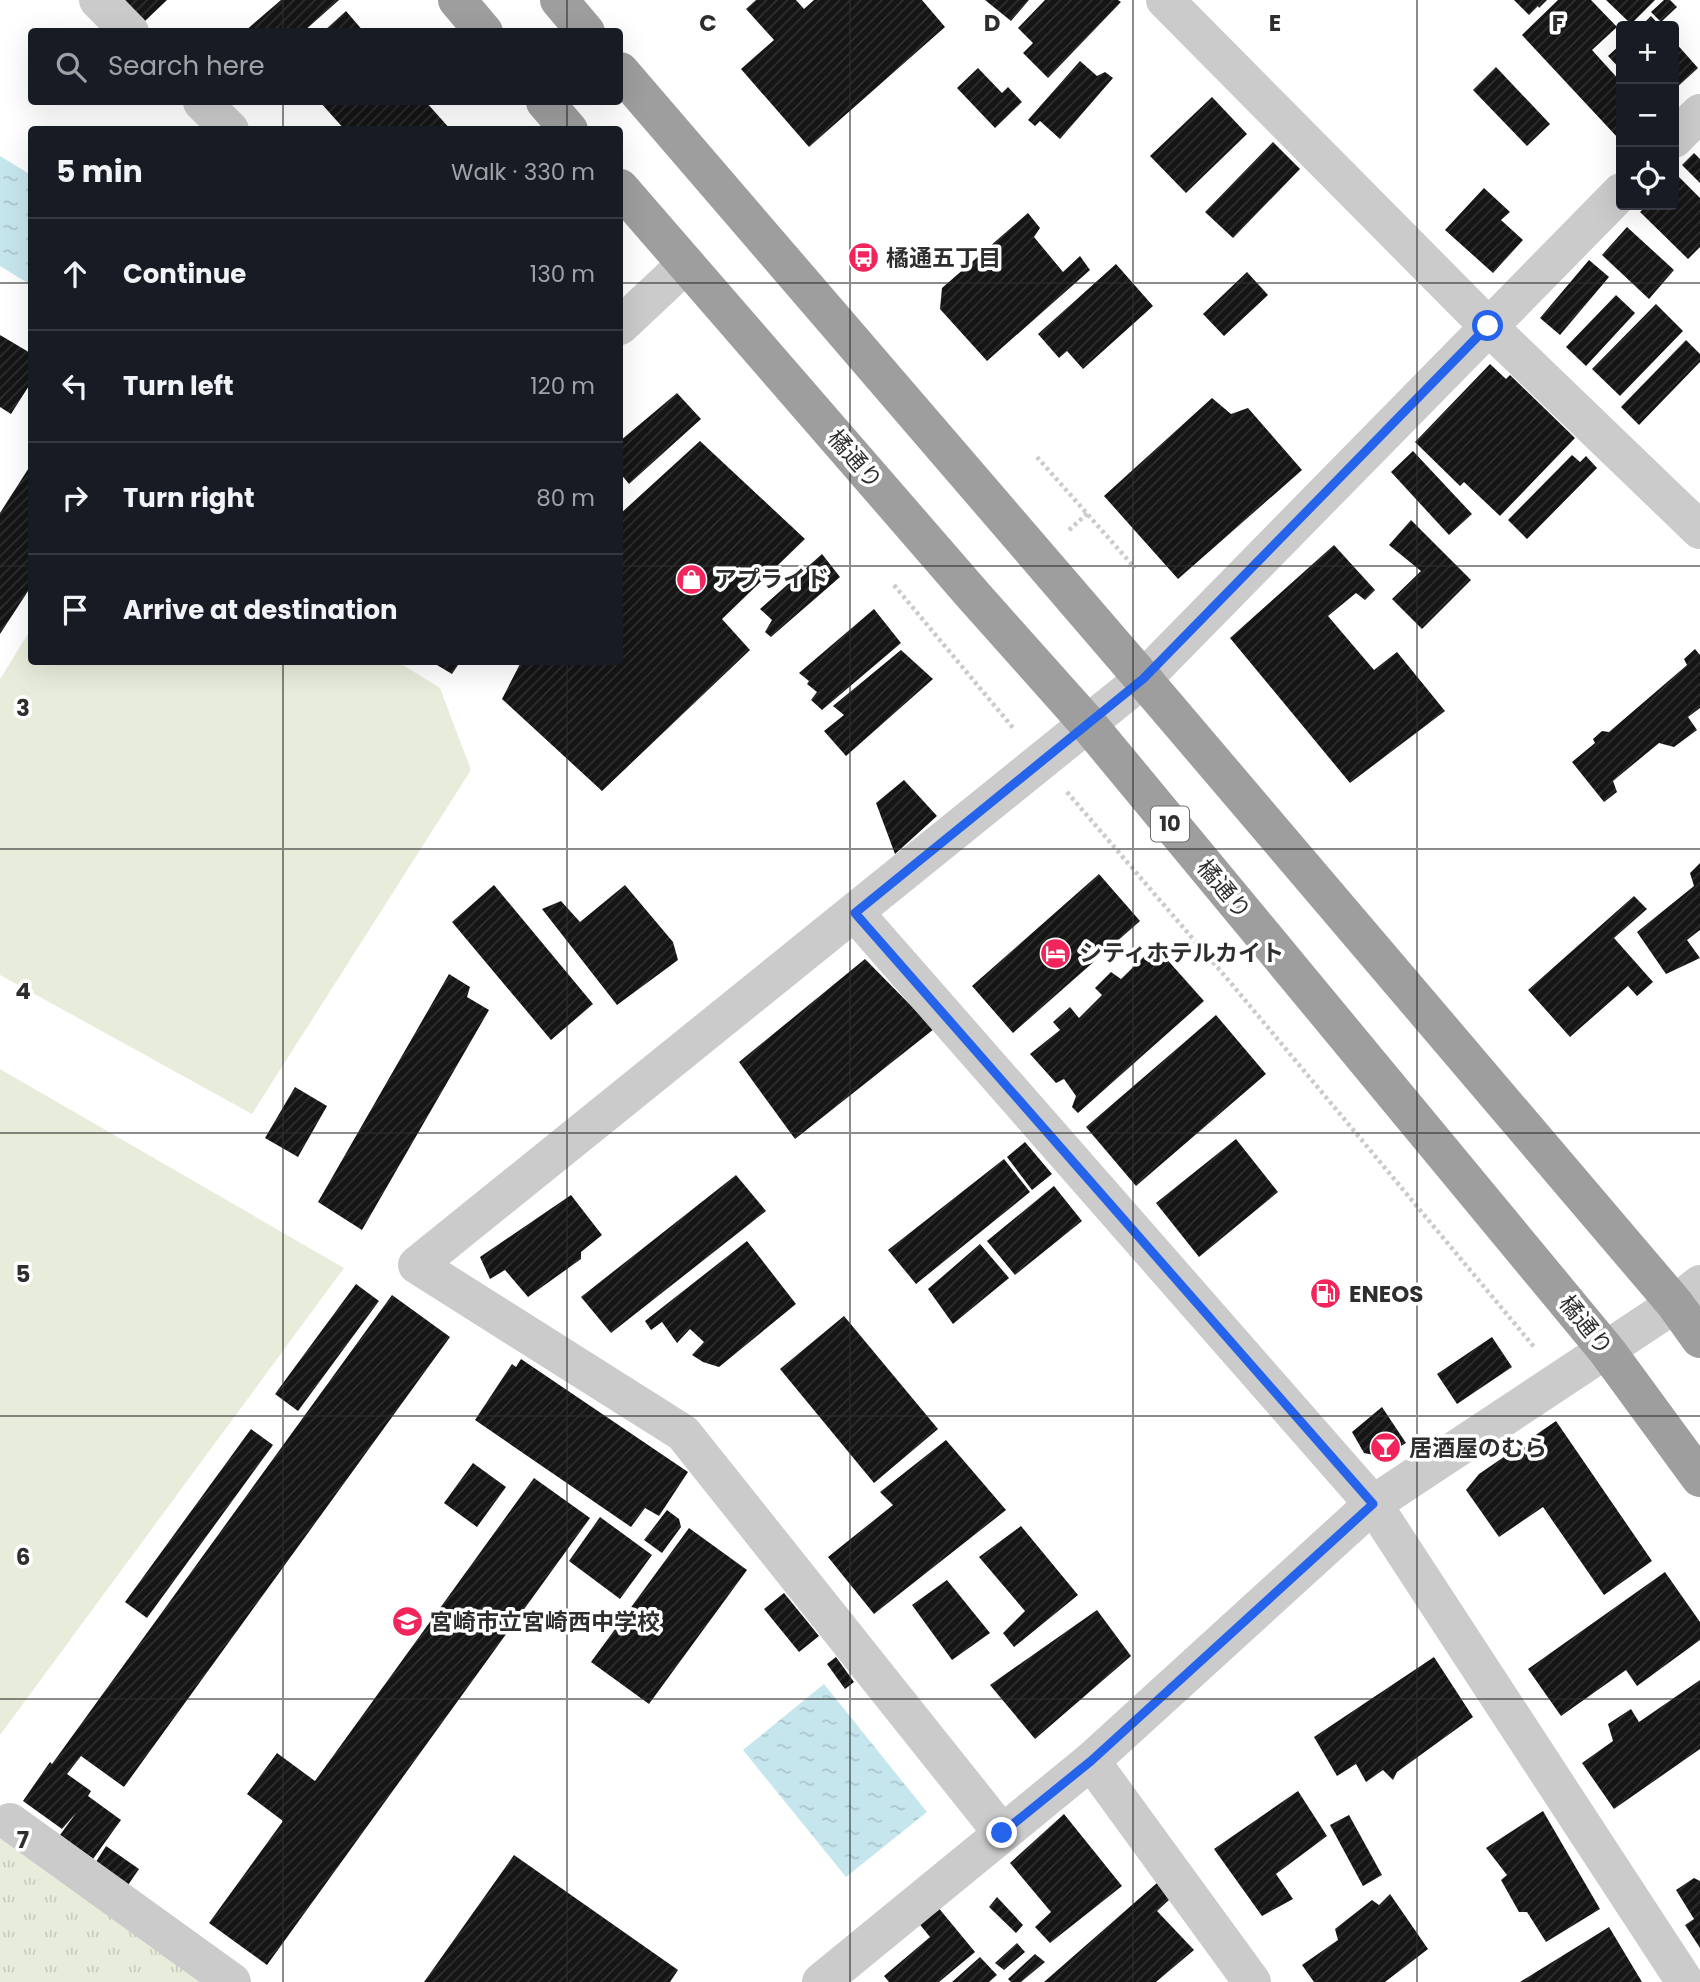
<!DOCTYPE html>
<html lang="en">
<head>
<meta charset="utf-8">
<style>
  body { margin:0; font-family:Poppins,"Noto Sans JP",sans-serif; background:#20242c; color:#f1f3f6 }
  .controls { position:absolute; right:21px; top:21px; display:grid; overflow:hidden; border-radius:7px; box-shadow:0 7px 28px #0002 }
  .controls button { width:63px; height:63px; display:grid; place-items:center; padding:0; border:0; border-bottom:2px solid #363941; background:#171b24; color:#f1f3f6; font:35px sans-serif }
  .stop { position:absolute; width:21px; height:21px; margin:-16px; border:5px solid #2563eb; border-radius:50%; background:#fff }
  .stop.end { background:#2563eb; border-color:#fff; box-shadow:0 2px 7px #0008 }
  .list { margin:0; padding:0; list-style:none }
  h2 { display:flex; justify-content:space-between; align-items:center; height:91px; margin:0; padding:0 28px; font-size:30px }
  h2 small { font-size:23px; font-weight:400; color:#9ea1a6 }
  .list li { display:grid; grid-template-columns:46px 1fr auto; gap:21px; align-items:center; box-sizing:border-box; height:112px; padding:0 28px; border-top:2px solid #363941 }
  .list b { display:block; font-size:26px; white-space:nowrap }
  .list em { font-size:23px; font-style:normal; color:#9ea1a6 }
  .icon { flex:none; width:38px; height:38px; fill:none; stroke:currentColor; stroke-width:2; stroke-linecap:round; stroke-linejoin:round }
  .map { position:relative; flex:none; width:1700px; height:1982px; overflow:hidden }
  .search { position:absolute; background:#171b24; box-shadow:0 7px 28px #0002; left:28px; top:28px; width:595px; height:77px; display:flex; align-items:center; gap:18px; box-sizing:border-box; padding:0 24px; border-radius:7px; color:#9ea1a6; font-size:26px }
  .panel { position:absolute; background:#171b24; box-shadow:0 7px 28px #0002; left:28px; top:126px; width:595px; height:539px; border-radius:7px }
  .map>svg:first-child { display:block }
  .park { fill:url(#park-tufts) }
  .garden { fill:#e8eddb }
  .water { fill:url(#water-ripples) }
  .building { fill:url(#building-hatch) }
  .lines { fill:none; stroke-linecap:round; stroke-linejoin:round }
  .path { stroke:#cbcbcb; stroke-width:4.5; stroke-dasharray:3.5 3.5; stroke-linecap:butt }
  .minor { stroke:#cbcbcb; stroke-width:38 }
  .tertiary { stroke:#cbcbcb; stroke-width:38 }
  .trunk { stroke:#9e9e9e; stroke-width:38 }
  .route { stroke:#2563eb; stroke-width:9 }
  .grid { fill:none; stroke:#2e2e2e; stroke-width:2; stroke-opacity:0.55 }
  .labels { text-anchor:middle; stroke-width:7; stroke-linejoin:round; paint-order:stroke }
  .shield { fill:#fff; stroke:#6d6d6d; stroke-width:2 }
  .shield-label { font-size:21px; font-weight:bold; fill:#2e2e2e }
  .poi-label { font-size:23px; font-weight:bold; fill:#2e2e2e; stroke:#fff; text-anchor:start }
  .street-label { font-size:23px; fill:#2e2e2e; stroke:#fff }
  .grid-label { font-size:23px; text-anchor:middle; font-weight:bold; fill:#2e2e2e; stroke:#fff; stroke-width:7; stroke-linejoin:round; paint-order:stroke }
</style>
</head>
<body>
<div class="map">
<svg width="1700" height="1982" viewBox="0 0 1700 1982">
  <defs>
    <pattern id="park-tufts" width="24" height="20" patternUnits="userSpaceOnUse" patternTransform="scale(1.75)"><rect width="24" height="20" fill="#e8eddb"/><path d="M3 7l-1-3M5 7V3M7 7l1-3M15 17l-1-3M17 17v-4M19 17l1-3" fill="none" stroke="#c7ccbc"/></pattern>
    <pattern id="water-ripples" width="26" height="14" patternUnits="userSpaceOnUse" patternTransform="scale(1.75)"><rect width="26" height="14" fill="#c6e6ee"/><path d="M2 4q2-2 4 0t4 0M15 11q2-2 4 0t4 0" fill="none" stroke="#aac6cc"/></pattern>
    <pattern id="building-hatch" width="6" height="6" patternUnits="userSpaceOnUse" patternTransform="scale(1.75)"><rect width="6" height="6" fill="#151515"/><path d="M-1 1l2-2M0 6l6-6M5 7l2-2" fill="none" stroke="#2f2f2f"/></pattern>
  </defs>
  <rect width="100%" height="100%" fill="#fff"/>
  <path class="park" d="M 0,1831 L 205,1982 L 0,1982 Z"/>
  <g class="garden">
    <path d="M 31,629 L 32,662 L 398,662 L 440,688 L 471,770 L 252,1114 L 0,975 L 0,679 Z"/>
    <path d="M 0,1069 L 344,1268 L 0,1735 Z"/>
  </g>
  <g class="water">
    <path d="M 0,156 L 31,175 L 31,285 L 0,266 Z"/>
    <path d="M 824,1684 L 927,1812 L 846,1877 L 743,1750 Z"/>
  </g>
  <g class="building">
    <path d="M 125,0 L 167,0 L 145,21 Z"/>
    <path d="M 281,0 L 339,0 L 303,32 L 244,32 Z"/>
    <path d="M 756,0 L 796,0 L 804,9 L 814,0 L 922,0 L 945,27 L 809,147 L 741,69 L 774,40 L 746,9 Z"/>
    <path d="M 985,0 L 1029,0 L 1011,21 Z"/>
    <path d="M 1045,0 L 1118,0 L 1121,2 L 1048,78 L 1023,53 L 1033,43 L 1018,28 Z"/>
    <path d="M 1514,0 L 1547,0 L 1539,8 L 1538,6 L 1529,15 Z"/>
    <path d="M 1558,0 L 1591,0 L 1617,27 L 1592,50 L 1621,82 L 1621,134 L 1618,138 L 1522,35 Z"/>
    <path d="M 1606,0 L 1655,0 L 1631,24 Z"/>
    <path d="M 1664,0 L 1670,0 L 1677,7 L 1661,22 L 1651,12 Z"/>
    <path d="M 346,11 L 364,32 L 323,32 Z"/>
    <path d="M 1651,16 L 1660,26 L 1641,26 Z"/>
    <path d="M 1674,41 L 1698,68 L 1674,90 Z"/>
    <path d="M 1621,44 L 1621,70 L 1608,56 Z"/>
    <path d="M 1080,61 L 1097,76 L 1105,72 L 1113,78 L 1060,139 L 1040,121 L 1035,126 L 1028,120 Z"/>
    <path d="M 1496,67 L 1550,124 L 1527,146 L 1473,90 Z"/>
    <path d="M 978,68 L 1002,93 L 1008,87 L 1022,102 L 995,128 L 957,88 Z"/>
    <path d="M 1212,97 L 1247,134 L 1186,193 L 1150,156 Z"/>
    <path d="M 320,102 L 426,102 L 451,130 L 345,130 Z"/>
    <path d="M 1273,142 L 1300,169 L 1233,238 L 1205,212 Z"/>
    <path d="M 1694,153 L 1700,159 L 1700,183 L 1682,165 Z"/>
    <path d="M 1677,175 L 1700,198 L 1700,247 L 1688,259 L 1640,212 L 1647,205 L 1674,205 L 1674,178 Z"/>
    <path d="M 1484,188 L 1510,212 L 1501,220 L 1523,240 L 1493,273 L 1445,230 Z"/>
    <path d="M 1028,213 L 1040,228 L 1034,237 L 1063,272 L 1080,256 L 1090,270 L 987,361 L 940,309 L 942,288 Z"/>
    <path d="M 1627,227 L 1674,270 L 1649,299 L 1602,255 Z"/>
    <path d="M 1589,260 L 1609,277 L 1560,335 L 1540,318 Z"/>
    <path d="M 1116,264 L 1153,306 L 1083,369 L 1067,351 L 1059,358 L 1038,334 Z"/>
    <path d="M 1247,272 L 1268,295 L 1224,336 L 1203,314 Z"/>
    <path d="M 1616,295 L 1635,313 L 1586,366 L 1566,347 Z"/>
    <path d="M 1656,304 L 1683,331 L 1620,396 L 1592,369 Z"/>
    <path d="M 0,335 L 32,354 L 32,381 L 11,414 L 0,407 Z"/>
    <path d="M 1686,340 L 1700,354 L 1700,362 L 1639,425 L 1621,407 Z"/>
    <path d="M 1490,364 L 1506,379 L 1510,375 L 1575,438 L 1500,516 L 1464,482 L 1460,486 L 1415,442 Z"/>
    <path d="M 677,393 L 701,419 L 629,484 L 620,473 L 620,441 Z"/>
    <path d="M 1212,398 L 1231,414 L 1248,408 L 1302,470 L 1178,579 L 1104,496 Z"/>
    <path d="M 700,441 L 805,539 L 722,619 L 750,650 L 602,791 L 502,699 L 521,662 L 620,662 L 620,514 Z"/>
    <path d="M 1413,451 L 1472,514 L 1449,535 L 1391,472 Z"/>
    <path d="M 1572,455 L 1580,462 L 1586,456 L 1597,468 L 1527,539 L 1508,520 Z"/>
    <path d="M 32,463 L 32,585 L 0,634 L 0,513 Z"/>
    <path d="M 1411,520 L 1471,580 L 1422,629 L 1392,599 L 1421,571 L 1389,545 Z"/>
    <path d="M 1334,545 L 1375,590 L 1365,600 L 1356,593 L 1328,616 L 1374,670 L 1397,652 L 1445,711 L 1350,783 L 1230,638 Z"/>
    <path d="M 822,554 L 840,577 L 771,637 L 765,632 L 772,620 L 760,609 Z"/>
    <path d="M 874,609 L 901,643 L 822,710 L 811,700 L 817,692 L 807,684 L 809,681 L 799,673 Z"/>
    <path d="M 1695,649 L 1700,655 L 1700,708 L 1688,717 L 1697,730 L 1674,747 L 1659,743 L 1613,781 L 1617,792 L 1604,802 L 1572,762 L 1595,743 L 1593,739 L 1602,731 L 1609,732 L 1687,665 L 1684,659 Z"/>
    <path d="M 901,650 L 933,679 L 846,756 L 824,731 L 844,715 L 833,706 Z"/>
    <path d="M 432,662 L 460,662 L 452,674 Z"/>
    <path d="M 904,780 L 937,816 L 895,854 L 876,803 Z"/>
    <path d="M 1700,863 L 1700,930 L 1687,940 L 1700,958 L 1666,974 L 1637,932 L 1694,886 L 1690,873 Z"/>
    <path d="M 1099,874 L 1140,921 L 1013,1033 L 972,986 Z"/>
    <path d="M 494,885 L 593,1004 L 551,1040 L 452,922 Z"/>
    <path d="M 625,885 L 673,942 L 678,960 L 617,1005 L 542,909 L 561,901 L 580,922 Z"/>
    <path d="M 1634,896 L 1647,909 L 1614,938 L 1653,982 L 1637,996 L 1628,986 L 1570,1037 L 1528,990 Z"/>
    <path d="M 1155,946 L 1204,1001 L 1078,1113 L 1072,1107 L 1076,1096 L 1064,1079 L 1056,1083 L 1030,1054 L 1060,1030 L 1053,1022 L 1070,1007 L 1079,1018 L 1102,995 L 1095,988 L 1111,972 L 1121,979 Z"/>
    <path d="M 865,959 L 934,1029 L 795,1139 L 739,1062 Z"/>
    <path d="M 449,974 L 470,987 L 467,997 L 489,1010 L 362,1230 L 318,1202 Z"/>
    <path d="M 1216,1015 L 1266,1074 L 1136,1186 L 1086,1127 Z"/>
    <path d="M 295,1087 L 327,1106 L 298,1157 L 265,1138 Z"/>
    <path d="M 1236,1139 L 1278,1192 L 1199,1257 L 1156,1203 Z"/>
    <path d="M 1025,1142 L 1052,1174 L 1032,1190 L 1007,1157 Z"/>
    <path d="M 1004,1159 L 1030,1192 L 916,1284 L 888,1250 Z"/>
    <path d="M 736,1175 L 766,1211 L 611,1333 L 581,1297 Z"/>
    <path d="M 1054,1186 L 1082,1221 L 1015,1275 L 987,1241 Z"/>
    <path d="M 571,1195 L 602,1235 L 581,1252 L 581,1259 L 528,1297 L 505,1270 L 490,1279 L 480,1257 Z"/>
    <path d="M 747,1241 L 796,1304 L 719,1367 L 703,1362 L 692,1355 L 704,1342 L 690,1329 L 677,1343 L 662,1322 L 651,1330 L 645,1321 Z"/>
    <path d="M 980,1244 L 1009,1278 L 953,1324 L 928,1289 Z"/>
    <path d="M 356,1284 L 379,1301 L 298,1411 L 275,1394 Z"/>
    <path d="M 392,1295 L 450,1337 L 124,1787 L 81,1756 L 67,1774 L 91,1791 L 88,1796 L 121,1820 L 93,1859 L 60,1835 L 76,1813 L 62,1829 L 23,1801 L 50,1762 L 52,1764 Z"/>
    <path d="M 844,1316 L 938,1429 L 874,1483 L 780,1369 Z"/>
    <path d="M 1492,1337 L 1512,1367 L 1457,1404 L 1437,1374 Z"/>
    <path d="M 521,1359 L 688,1472 L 659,1516 L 645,1508 L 631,1527 L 475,1420 L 512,1364 L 516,1367 Z"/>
    <path d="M 1382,1407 L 1406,1443 L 1383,1457 L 1364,1453 L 1352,1432 Z"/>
    <path d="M 1556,1421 L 1652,1561 L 1604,1595 L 1543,1507 L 1499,1537 L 1466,1490 L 1479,1474 Z"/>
    <path d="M 251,1429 L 273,1445 L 147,1618 L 125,1602 Z"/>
    <path d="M 946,1440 L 1006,1510 L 874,1614 L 828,1557 L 893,1505 L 880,1492 Z"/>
    <path d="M 473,1463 L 506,1487 L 477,1527 L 444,1503 Z"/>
    <path d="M 534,1478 L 590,1518 L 267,1965 L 209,1923 L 283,1821 L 247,1794 L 277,1753 L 315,1781 Z"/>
    <path d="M 667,1510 L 679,1519 L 681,1527 L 662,1553 L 644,1540 Z"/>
    <path d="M 600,1517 L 652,1555 L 620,1599 L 569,1561 Z"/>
    <path d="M 1021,1526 L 1078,1595 L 1014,1647 L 1003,1633 L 1025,1611 L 979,1557 Z"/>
    <path d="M 689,1528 L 747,1570 L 649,1704 L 591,1662 Z"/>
    <path d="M 1665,1572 L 1700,1622 L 1700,1640 L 1637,1686 L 1626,1670 L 1561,1716 L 1528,1669 Z"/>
    <path d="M 947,1580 L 990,1633 L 952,1660 L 912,1605 Z"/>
    <path d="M 784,1593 L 819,1636 L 799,1652 L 764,1609 Z"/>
    <path d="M 1097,1610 L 1131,1656 L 1035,1739 L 990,1685 Z"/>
    <path d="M 836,1657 L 854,1682 L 845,1689 L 827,1664 Z"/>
    <path d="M 1434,1657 L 1473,1717 L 1397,1772 L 1393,1780 L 1383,1770 L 1366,1782 L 1356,1764 L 1337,1776 L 1314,1737 Z"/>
    <path d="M 1700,1680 L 1700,1749 L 1614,1809 L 1582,1763 L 1613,1741 L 1608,1724 L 1631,1709 L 1639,1722 Z"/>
    <path d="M 1298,1791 L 1327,1836 L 1276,1874 L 1293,1899 L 1262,1916 L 1214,1849 Z"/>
    <path d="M 1543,1811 L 1600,1909 L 1546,1942 L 1527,1912 L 1519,1912 L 1501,1880 L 1507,1875 L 1486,1848 Z"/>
    <path d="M 1064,1814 L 1122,1886 L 1050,1943 L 1035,1927 L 1051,1912 L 1010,1863 Z"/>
    <path d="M 1349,1815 L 1382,1875 L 1363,1886 L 1330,1825 Z"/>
    <path d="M 106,1846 L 139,1869 L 126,1888 L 94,1865 Z"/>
    <path d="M 514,1855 L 678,1970 L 670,1982 L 424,1982 Z"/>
    <path d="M 1694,1878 L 1700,1881 L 1700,1948 L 1685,1925 L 1694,1919 L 1676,1890 Z"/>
    <path d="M 1157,1883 L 1170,1899 L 1157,1911 L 1194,1950 L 1156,1982 L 1044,1982 Z"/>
    <path d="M 1390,1894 L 1428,1949 L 1385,1982 L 1314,1982 L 1302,1965 L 1338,1940 L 1335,1929 L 1372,1900 L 1379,1905 Z"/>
    <path d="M 997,1897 L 1023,1925 L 1016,1933 L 989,1907 Z"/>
    <path d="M 937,1906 L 975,1952 L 939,1982 L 889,1982 L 884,1976 L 930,1937 L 917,1921 Z"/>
    <path d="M 1609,1927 L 1642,1982 L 1520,1982 Z"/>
    <path d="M 1017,1943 L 1025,1952 L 1004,1970 L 995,1963 Z"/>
    <path d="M 1035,1954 L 1045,1962 L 1021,1982 L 1011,1982 L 1008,1979 Z"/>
    <path d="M 980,1957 L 997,1975 L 989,1982 L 952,1982 Z"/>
  </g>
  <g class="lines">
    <g class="path">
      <path d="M 1037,457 L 1135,568"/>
      <path d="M 1069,530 L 1088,513"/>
      <path d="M 894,585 L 1014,729"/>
      <path d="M 1067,792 L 1230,982 L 1535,1348"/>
    </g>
    <g class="minor">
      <path d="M 98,0 L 130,32"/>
      <path d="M 1165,0 L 1488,326 L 1700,530"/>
      <path d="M 202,102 L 230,130"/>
      <path d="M 1674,139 L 1700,113"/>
      <path d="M 620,326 L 686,264"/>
      <path d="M 855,913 L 1373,1504 L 1685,1982"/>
      <path d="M 1091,1761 L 1252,1982"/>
      <path d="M 10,1822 L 232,1982"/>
      <path d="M 1002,1833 L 683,1433 L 417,1265 L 1143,679 L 1621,192"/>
      <path d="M 821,1982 L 1091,1761 L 1373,1504 L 1675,1304"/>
    </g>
    <path class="tertiary" d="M 1675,1304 L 1700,1284"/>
    <g class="trunk">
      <path d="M 457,0 L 484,32"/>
      <path d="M 559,0 L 586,32"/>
      <path d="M 620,71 L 1143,679 L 1675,1304 L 1700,1339"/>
      <path d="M 545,102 L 569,130"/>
      <path d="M 620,188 L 973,595 L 1088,724 L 1607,1351 L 1700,1478"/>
    </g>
  </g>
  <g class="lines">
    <path class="route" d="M 1002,1833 L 1091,1761 L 1373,1504 L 855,913 L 1143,679 L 1488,326"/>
  </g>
  <path class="grid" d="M 283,0 L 283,32M 567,0 L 567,32M 850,0 L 850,1982M 1133,0 L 1133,1982M 1417,0 L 1417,1982M 283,102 L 283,130M 567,102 L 567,130M 0,283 L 32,283M 620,283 L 1700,283M 0,566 L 32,566M 620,566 L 1700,566M 283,662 L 283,1982M 567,662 L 567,1982M 0,849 L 1700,849M 0,1133 L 1700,1133M 0,1416 L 1700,1416M 0,1699 L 1700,1699"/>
  <defs>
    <symbol id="bus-disc" viewBox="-11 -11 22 22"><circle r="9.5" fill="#f1255b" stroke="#fff"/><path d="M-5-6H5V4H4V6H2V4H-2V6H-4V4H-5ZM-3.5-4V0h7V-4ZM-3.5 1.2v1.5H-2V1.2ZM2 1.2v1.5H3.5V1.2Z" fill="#fff"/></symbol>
    <symbol id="shop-disc" viewBox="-11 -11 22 22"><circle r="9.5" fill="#f1255b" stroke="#fff"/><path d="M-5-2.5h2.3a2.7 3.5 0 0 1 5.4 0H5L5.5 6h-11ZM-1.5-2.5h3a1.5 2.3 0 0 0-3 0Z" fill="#fff"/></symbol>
    <symbol id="hotel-disc" viewBox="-11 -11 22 22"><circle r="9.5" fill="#f1255b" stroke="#fff"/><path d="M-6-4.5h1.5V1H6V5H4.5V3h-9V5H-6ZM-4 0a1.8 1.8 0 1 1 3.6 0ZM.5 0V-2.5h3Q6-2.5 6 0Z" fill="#fff"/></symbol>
    <symbol id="fuel-disc" viewBox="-11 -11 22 22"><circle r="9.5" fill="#f1255b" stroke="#fff"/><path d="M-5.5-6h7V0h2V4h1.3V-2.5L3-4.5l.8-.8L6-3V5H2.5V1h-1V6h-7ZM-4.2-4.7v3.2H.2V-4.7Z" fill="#fff"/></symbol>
    <symbol id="bar-disc" viewBox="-11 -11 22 22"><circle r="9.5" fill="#f1255b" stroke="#fff"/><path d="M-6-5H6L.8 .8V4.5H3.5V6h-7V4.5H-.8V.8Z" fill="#fff"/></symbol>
    <symbol id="school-disc" viewBox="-11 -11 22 22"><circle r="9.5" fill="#f1255b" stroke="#fff"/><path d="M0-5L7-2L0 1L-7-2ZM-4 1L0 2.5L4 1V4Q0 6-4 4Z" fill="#fff"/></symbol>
  </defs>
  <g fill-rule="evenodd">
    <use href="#bus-disc" x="846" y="240" width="35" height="35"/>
    <use href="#shop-disc" x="674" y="562" width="35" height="35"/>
    <use href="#hotel-disc" x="1038" y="936" width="35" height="35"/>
    <use href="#fuel-disc" x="1308" y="1276" width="35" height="35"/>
    <use href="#bar-disc" x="1368" y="1430" width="35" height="35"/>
    <use href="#school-disc" x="390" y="1604" width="35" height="35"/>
  </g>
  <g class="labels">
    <rect class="shield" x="1151" y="806.5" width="38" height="35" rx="5"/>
    <g class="shield-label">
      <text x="1170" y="831">10</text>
    </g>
    <g class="poi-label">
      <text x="886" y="266">橘通五丁目</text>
      <text x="714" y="587">アプライド</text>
      <text x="1079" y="961">シティホテルカイト</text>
      <text x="1349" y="1302">ENEOS</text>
      <text x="1409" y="1456">居酒屋のむら</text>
      <text x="430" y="1630">宮崎市立宮崎西中学校</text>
    </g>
    <g class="street-label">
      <text transform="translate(855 459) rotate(49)" y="8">橘通り</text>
      <text transform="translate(1224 889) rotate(50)" y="8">橘通り</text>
      <text transform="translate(1586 1325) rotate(51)" y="8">橘通り</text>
    </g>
  </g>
  <g class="grid-label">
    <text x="708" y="31">C</text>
    <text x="992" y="31">D</text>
    <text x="1275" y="31">E</text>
    <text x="1558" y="31">F</text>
    <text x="23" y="716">3</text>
    <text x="23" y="999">4</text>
    <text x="23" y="1282">5</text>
    <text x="23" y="1565">6</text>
    <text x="23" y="1848">7</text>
  </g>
</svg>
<div class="controls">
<button>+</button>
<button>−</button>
<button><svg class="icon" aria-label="locate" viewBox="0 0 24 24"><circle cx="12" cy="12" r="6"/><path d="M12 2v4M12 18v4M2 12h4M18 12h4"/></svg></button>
</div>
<div class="stop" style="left:1488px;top:326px"></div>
<div class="stop end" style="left:1002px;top:1833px"></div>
<div class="search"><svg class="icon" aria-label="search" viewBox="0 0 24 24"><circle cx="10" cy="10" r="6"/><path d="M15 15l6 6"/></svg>Search here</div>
<section class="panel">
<h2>5 min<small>Walk · 330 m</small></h2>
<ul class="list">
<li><svg class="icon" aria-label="ahead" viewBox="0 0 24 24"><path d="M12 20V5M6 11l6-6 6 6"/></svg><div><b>Continue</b></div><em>130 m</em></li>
<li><svg class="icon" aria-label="left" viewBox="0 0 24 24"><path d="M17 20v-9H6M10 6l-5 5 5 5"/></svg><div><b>Turn left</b></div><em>120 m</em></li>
<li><svg class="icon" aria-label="right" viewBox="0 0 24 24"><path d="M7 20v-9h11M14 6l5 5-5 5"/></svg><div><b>Turn right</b></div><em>80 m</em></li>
<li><svg class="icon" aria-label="arrive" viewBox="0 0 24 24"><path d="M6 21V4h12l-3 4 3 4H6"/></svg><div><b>Arrive at destination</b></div></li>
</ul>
</section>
</div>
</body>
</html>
